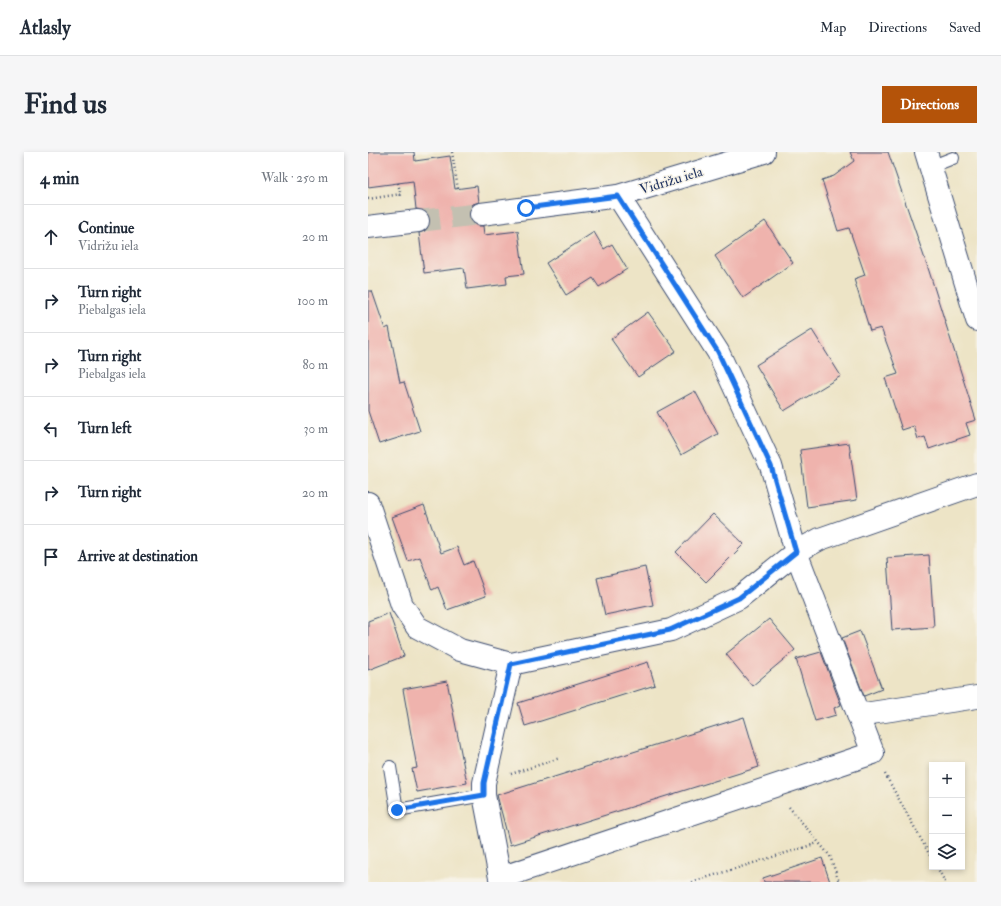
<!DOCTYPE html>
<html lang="en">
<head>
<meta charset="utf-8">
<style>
  body { margin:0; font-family:"IM FELL Double Pica",serif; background:#f6f6f7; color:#1f2937 }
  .controls { position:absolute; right:12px; bottom:12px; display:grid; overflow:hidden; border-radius:0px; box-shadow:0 2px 6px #0003 }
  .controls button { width:36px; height:36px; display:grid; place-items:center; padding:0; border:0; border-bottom:1px solid #e0e1e3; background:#fff; color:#1f2937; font:20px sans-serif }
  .stop { position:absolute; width:12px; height:12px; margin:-9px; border:3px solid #1a73e8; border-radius:50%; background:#fff }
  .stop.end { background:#1a73e8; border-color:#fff; box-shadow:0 1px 4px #0008 }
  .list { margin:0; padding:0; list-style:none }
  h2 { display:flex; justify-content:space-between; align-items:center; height:52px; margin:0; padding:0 16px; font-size:17px }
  h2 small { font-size:13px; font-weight:400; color:#747a83 }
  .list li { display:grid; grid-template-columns:26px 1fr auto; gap:12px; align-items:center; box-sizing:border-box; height:64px; padding:0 16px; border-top:1px solid #e0e1e3 }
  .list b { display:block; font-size:15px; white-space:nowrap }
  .list p { margin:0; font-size:13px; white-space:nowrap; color:#747a83 }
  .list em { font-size:13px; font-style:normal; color:#747a83 }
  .icon { flex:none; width:22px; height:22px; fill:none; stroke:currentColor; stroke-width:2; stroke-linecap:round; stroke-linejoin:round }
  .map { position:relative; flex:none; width:609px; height:730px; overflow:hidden; border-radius:0px }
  header { display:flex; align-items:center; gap:24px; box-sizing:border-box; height:56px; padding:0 20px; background:#fff; border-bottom:1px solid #e0e1e3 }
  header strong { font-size:19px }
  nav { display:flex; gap:22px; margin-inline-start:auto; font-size:14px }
  .intro { display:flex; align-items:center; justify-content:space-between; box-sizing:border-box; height:96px; padding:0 24px }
  h1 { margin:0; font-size:28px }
  .button { padding:10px 18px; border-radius:0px; background:#b45309; color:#fff; font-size:14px; font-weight:700 }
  main { display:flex; gap:24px; padding:0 24px }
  aside { flex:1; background:#fff; border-radius:0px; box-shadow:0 2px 6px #0003 }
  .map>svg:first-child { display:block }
  .building { fill:#efb3ad }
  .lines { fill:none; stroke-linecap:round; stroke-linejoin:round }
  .minor-tunnel { stroke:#c3c0b1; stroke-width:22; stroke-dasharray:22 11; stroke-linecap:butt }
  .service-casing { stroke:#3a4a6e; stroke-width:14 }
  .minor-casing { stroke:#3a4a6e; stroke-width:24 }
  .path { stroke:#3a4a6e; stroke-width:2.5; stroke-dasharray:1 3; stroke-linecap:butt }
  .service { stroke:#fff; stroke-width:12 }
  .minor { stroke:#fff; stroke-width:22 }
  .route { stroke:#1a73e8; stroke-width:5 }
  .labels { text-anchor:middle; stroke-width:3; stroke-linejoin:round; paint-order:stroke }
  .street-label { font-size:14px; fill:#1b2f5e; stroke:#f7f3e8 }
</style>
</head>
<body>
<header>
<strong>Atlasly</strong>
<nav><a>Map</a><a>Directions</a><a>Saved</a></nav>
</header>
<div class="intro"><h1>Find us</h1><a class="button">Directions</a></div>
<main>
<aside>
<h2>4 min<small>Walk · 250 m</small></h2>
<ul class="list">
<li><svg class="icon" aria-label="ahead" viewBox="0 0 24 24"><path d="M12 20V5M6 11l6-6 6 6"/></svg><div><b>Continue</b><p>Vidrižu iela</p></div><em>20 m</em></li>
<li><svg class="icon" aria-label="right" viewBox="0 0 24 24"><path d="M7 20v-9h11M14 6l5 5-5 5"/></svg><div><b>Turn right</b><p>Piebalgas iela</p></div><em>100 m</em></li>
<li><svg class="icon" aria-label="right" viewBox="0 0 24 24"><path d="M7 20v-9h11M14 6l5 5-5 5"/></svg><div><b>Turn right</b><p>Piebalgas iela</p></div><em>80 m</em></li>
<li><svg class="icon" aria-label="left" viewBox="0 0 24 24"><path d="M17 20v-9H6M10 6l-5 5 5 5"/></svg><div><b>Turn left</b></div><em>30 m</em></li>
<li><svg class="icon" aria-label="right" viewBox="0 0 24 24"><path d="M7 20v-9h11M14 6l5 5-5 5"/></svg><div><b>Turn right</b></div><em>20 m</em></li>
<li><svg class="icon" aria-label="arrive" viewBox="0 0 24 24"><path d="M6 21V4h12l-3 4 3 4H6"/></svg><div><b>Arrive at destination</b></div></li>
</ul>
</aside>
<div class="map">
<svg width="609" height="730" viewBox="0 0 609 730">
  <rect width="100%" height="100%" fill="#f7f3e8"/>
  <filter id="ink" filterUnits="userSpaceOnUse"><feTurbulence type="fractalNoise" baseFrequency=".025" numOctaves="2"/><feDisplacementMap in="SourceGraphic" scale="8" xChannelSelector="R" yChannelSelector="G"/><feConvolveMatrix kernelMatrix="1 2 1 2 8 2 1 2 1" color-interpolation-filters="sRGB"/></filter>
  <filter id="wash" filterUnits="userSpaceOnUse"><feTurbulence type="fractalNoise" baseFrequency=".012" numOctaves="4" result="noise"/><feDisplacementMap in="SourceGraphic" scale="16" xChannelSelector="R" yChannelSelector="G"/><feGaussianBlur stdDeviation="0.9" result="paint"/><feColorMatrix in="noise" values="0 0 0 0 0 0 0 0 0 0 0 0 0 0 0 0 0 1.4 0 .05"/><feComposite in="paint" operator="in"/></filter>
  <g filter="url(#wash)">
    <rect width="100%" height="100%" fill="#ede4c6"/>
    <g id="blocks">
      <g class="building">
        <path d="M 0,0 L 46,0 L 47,9 L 82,4 L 87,37 L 109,34 L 111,50 L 105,52 L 101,58 L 101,64 L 103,70 L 109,74 L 115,74 L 116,83 L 150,79 L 156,122 L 138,124 L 139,132 L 99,137 L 96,116 L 56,121 L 51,81 L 57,79 L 61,74 L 62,68 L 60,62 L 55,58 L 48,57 L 45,29 L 0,35 Z"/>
        <path d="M 482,0 L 520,0 L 561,119 L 608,268 L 598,271 L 602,283 L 561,297 L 557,285 L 550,287 L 546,274 L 534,278 L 517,226 L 530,222 L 513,176 L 502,179 L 486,127 L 497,123 L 481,76 L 470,79 L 454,28 L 466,24 L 486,9 Z"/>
        <path d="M 397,69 L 425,111 L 375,146 L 347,104 Z"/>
        <path d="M 226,80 L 236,97 L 244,92 L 259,117 L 231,135 L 225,126 L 198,143 L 178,111 Z"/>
        <path d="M 0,139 L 4,139 L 17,177 L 21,175 L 32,231 L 36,230 L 52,279 L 11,292 L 0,259 Z"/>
        <path d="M 280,160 L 308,199 L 270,225 L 243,187 Z"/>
        <path d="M 444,178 L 473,224 L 416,259 L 388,213 Z"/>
        <path d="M 327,239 L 350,282 L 313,303 L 289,260 Z"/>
        <path d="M 481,291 L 489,348 L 439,355 L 432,298 Z"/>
        <path d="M 56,353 L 73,401 L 89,395 L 96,413 L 105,409 L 118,444 L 79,458 L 70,435 L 64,438 L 52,405 L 40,409 L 24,365 Z"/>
        <path d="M 345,362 L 376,392 L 338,430 L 308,400 Z"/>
        <path d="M 561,403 L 566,475 L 524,478 L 519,406 Z"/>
        <path d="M 277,415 L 285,453 L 237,463 L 229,426 Z"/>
        <path d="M 21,461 L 36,504 L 0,518 L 0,469 Z"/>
        <path d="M 401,467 L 427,498 L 384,534 L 358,502 Z"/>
        <path d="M 492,479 L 514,537 L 496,544 L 474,486 Z"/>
        <path d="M 453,500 L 473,553 L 466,556 L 468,563 L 447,569 L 428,507 Z"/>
        <path d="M 280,510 L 287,533 L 157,574 L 150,551 Z"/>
        <path d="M 79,529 L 99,631 L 49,640 L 44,617 L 49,616 L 35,537 Z"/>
        <path d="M 376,565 L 391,615 L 142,693 L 129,643 Z"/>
        <path d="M 454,706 L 462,730 L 396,730 L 395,726 Z"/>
      </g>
    </g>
  </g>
  <g filter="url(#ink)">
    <use href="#blocks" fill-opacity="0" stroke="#3a4a6e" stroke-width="1"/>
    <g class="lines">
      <path class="minor-tunnel" d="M 50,69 L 113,62"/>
      <defs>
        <g id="service">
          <path d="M 562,15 L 585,6"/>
          <path d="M 22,615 L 29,658 L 116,643"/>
        </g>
        <g id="minor">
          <path d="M 558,0 L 609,168"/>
          <path d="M 113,62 L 250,44 L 396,0"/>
          <path d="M 0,75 L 50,69"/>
          <path d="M 0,351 L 34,453 L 49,475 L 92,498 L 143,512 L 303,478 L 371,446 L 428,400 L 403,314 L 350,200 L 250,44"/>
          <path d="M 143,512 L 116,631 L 116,643 L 132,726 L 505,601 L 428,400 L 452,387 L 609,332"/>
          <path d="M 490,563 L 609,545"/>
        </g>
      </defs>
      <use href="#service" class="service-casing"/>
      <use href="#minor" class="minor-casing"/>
      <g class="path">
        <path d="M 84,0 L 90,37"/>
        <path d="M 30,31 L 33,44"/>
        <path d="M 0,47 L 33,42"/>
        <path d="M 143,622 L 192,606"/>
        <path d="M 517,622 L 564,707"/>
        <path d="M 421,655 L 462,704 L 471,730"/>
        <path d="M 569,715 L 577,730"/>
        <path d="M 324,730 L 450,691"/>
      </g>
      <use href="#service" class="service"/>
      <use href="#minor" class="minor"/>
    </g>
  </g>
  <g class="lines" filter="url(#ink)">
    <path class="route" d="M 29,658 L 116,643 L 116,631 L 143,512 L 302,478 L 371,446 L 428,400 L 403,314 L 350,200 L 250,44 L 158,56"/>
  </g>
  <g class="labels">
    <g class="street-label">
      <text transform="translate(303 28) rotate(-17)" y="5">Vidrižu iela</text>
    </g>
  </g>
</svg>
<div class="controls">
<button>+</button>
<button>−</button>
<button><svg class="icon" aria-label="layers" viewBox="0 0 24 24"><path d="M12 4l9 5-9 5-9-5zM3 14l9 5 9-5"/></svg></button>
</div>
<div class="stop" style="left:158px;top:56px"></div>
<div class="stop end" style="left:29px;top:658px"></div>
</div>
</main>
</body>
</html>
